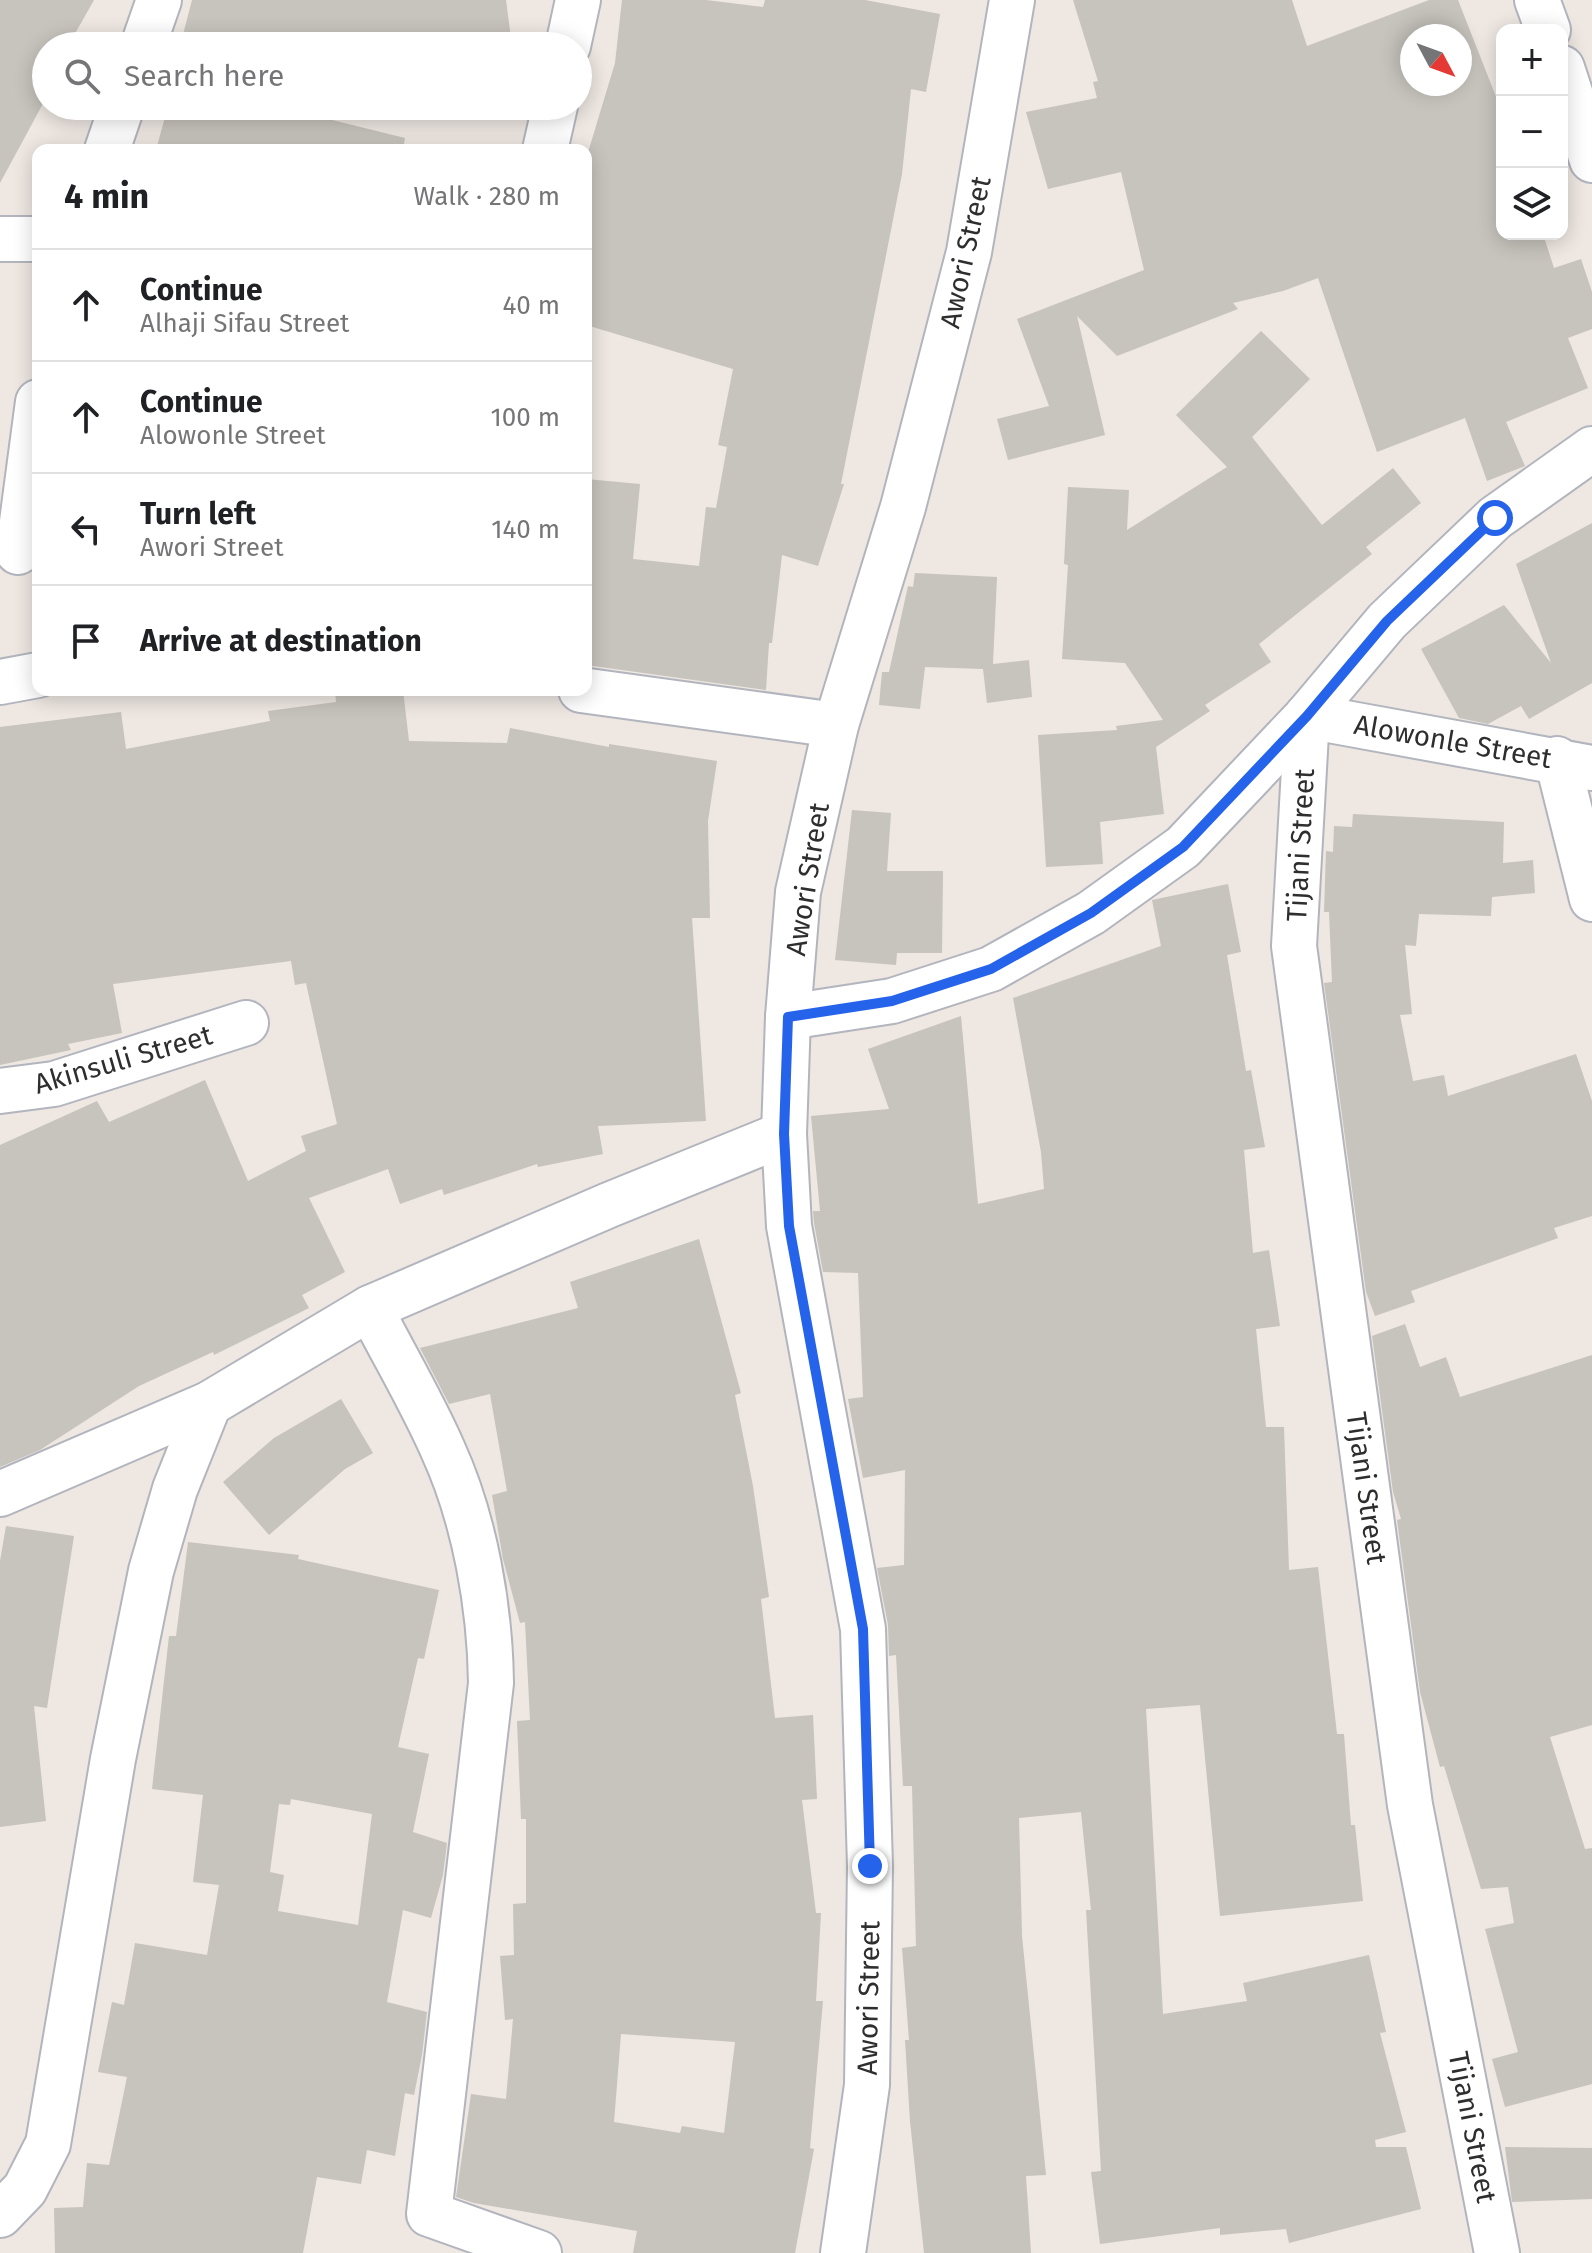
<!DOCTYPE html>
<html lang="en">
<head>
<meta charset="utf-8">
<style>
  body { margin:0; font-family:"Fira Sans",sans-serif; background:#f6f6f6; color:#202124 }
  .controls { position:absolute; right:24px; top:24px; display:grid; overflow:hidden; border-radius:16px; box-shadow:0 4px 20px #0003 }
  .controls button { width:72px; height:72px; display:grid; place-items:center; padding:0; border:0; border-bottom:2px solid #e0e0e0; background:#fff; color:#202124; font:40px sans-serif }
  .compass { position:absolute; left:1400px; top:24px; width:72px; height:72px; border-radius:50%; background:#fff; box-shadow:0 4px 20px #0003; rotate:131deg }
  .stop { position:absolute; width:24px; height:24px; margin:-18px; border:6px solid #2563eb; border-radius:50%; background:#fff }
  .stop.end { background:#2563eb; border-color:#fff; box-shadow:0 2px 8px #0008 }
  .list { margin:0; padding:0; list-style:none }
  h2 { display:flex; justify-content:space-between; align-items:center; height:104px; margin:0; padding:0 32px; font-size:34px }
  h2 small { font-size:26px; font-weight:400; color:#757577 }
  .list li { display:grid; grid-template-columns:52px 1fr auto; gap:24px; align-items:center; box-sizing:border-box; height:112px; padding:0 32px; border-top:2px solid #e0e0e0 }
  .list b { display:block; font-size:30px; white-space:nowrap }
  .list p { margin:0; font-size:26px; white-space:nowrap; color:#757577 }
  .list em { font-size:26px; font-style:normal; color:#757577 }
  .icon { flex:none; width:44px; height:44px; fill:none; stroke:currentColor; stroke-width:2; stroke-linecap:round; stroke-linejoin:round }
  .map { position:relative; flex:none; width:1592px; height:2253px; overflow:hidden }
  .search { position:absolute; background:#fff; box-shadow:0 4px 20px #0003; left:32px; top:32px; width:560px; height:88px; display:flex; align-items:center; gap:20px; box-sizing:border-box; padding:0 28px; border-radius:44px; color:#757577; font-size:30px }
  .panel { position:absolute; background:#fff; box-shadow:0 4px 20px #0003; left:32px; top:144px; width:560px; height:552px; border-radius:16px }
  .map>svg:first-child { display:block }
  .building { fill:#c7c3bd; fill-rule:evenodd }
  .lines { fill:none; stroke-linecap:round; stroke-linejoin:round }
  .minor-casing { stroke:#b2b5bd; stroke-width:48 }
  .minor { stroke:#fff; stroke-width:44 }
  .route { stroke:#2563eb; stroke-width:10 }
  .labels { text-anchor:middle; stroke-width:6; stroke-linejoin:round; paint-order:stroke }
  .street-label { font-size:28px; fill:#2e2e2e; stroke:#fff }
</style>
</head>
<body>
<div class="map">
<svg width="1592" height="2253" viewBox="0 0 1592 2253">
  <rect width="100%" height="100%" fill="#eee7e2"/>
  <g class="building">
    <path d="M 0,0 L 94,0 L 68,46 L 46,46 L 46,98 L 0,183 Z"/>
    <path d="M 192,0 L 506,0 L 512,46 L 180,46 Z"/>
    <path d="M 622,0 L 706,0 L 763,7 L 765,0 L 865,0 L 940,14 L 926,92 L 911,89 L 902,174 L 841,484 L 844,484 L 818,566 L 782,555 L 772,643 L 769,643 L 766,690 L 586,665 L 586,479 L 640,484 L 633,559 L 699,566 L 706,507 L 716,508 L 727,447 L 718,445 L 733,369 L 586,325 L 586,159 L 615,63 Z"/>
    <path d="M 1073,0 L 1292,0 L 1307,46 L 1429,0 L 1458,0 L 1502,112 L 1502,234 L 1543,234 L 1554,268 L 1581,259 L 1592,292 L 1592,329 L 1568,338 L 1588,388 L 1506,422 L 1525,466 L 1487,481 L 1465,418 L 1377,452 L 1318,278 L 1283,291 L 1233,303 L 1238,309 L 1117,356 L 1077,316 L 1105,435 L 1008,460 L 997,419 L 1049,406 L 1017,319 L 1144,270 L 1121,172 L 1048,189 L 1026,112 L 1097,98 L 1093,82 L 1098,81 ZM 1412,36 L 1460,36 L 1460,84 L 1412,84 Z"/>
    <path d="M 168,106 L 310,106 L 308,114 L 405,138 L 403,150 L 156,150 Z"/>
    <path d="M 387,106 L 478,106 L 389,120 Z"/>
    <path d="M 1261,331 L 1310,379 L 1252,437 L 1322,525 L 1393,468 L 1421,503 L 1366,547 L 1372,554 L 1259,644 L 1271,662 L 1205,705 L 1210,711 L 1156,747 L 1164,814 L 1100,822 L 1103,864 L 1046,867 L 1038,735 L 1117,730 L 1116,726 L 1163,720 L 1125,663 L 1062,659 L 1068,565 L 1064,564 L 1068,487 L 1129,490 L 1127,530 L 1227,467 L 1176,415 Z"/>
    <path d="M 1592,523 L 1592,683 L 1529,719 L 1521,706 L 1488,724 L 1459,718 L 1421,649 L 1504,605 L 1551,663 L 1516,564 Z"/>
    <path d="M 915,573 L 997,577 L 993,664 L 1029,660 L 1032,697 L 987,703 L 983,669 L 925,667 L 920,709 L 879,705 L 882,672 L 889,672 L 908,586 L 913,587 Z"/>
    <path d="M 335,690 L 403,690 L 409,741 L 507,743 L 510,728 L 609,747 L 609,744 L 717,761 L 708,821 L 710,918 L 692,918 L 706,1121 L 598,1126 L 603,1154 L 538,1167 L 537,1164 L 444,1195 L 442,1189 L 400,1204 L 388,1169 L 309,1198 L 345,1272 L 302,1295 L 309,1308 L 214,1355 L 213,1352 L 139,1386 L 40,1450 L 0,1467 L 0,1145 L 97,1101 L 109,1122 L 205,1080 L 248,1181 L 306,1151 L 301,1136 L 337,1124 L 306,983 L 295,985 L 291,961 L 113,984 L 122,1033 L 68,1044 L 71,1050 L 0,1065 L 0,727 L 121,712 L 126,749 L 270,721 L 268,711 L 336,702 Z"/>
    <path d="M 852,810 L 891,813 L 887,871 L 943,871 L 942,953 L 897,953 L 896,965 L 835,960 Z"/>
    <path d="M 1353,814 L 1504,822 L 1503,863 L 1533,860 L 1535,893 L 1492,897 L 1491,916 L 1419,914 L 1416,946 L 1405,945 L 1412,1014 L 1400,1015 L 1413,1081 L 1444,1075 L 1448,1096 L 1576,1054 L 1592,1101 L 1592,1216 L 1554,1228 L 1558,1238 L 1411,1291 L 1415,1302 L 1375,1316 L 1366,1292 L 1324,983 L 1332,982 L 1329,912 L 1324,912 L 1326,851 L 1333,852 L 1334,826 L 1352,827 Z"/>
    <path d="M 1228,884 L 1241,952 L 1227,955 L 1246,1071 L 1251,1070 L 1265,1147 L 1244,1150 L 1253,1253 L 1269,1250 L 1280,1326 L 1256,1329 L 1266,1427 L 1284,1427 L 1289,1570 L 1318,1567 L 1337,1734 L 1344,1734 L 1351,1825 L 1355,1825 L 1363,1901 L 1220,1916 L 1200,1705 L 1146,1709 L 1163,2014 L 1247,2001 L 1243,1983 L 1369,1955 L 1386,2032 L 1380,2033 L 1406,2132 L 1375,2140 L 1376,2147 L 1406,2147 L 1421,2209 L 1289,2243 L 1286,2229 L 1220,2235 L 1220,2228 L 1100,2244 L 1091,2172 L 1101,2171 L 1086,1910 L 1091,1910 L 1081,1812 L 1019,1818 L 1022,1936 L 1046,2175 L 1026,2176 L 1031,2253 L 924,2253 L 910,2121 L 905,2040 L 909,2040 L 902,1948 L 916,1946 L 912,1786 L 903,1786 L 896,1655 L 889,1656 L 888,1625 L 877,1568 L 904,1565 L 905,1470 L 863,1478 L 848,1399 L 863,1397 L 858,1273 L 823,1272 L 814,1223 L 813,1211 L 820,1211 L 811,1116 L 889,1109 L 868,1049 L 961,1016 L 978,1204 L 1044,1189 L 1041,1152 L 1013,998 L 1161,946 L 1152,900 Z"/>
    <path d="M 699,1239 L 741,1393 L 735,1395 L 753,1486 L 769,1597 L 761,1599 L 775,1718 L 813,1715 L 817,1799 L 802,1800 L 816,1913 L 821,1913 L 816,2001 L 823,2001 L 810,2148 L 814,2149 L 795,2253 L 633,2253 L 637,2231 L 474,2203 L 456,2197 L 471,2094 L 506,2099 L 513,2019 L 505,2020 L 500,1956 L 514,1955 L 513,1904 L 526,1903 L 526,1819 L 521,1819 L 517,1721 L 530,1720 L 525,1622 L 520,1623 L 503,1559 L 492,1495 L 507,1491 L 490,1394 L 449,1404 L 420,1348 L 578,1308 L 570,1282 ZM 621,2034 L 735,2042 L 724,2133 L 682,2126 L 680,2133 L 614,2122 Z"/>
    <path d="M 1405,1324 L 1420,1367 L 1446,1357 L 1460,1397 L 1592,1355 L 1592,1725 L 1550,1737 L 1585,1849 L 1592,1848 L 1592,2084 L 1505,2107 L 1492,2059 L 1518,2052 L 1485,1929 L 1514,1923 L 1508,1887 L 1481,1889 L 1444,1766 L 1440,1767 L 1420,1692 L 1397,1520 L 1401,1519 L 1393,1492 L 1372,1336 Z"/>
    <path d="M 341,1399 L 373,1453 L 345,1469 L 269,1535 L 223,1482 L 274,1438 Z"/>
    <path d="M 6,1526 L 74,1536 L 47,1708 L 34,1706 L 46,1821 L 0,1827 L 0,1561 Z"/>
    <path d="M 188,1542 L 299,1555 L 298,1559 L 439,1590 L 424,1659 L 418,1658 L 398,1747 L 429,1754 L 413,1832 L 447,1843 L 443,1875 L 431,1918 L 403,1910 L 387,2002 L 427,2012 L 422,2055 L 414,2095 L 405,2093 L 395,2156 L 367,2150 L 361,2184 L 317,2177 L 303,2253 L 55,2253 L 54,2208 L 83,2207 L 87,2163 L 109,2165 L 127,2077 L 98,2072 L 112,2002 L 124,2005 L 135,1943 L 207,1955 L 219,1885 L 193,1882 L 203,1795 L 152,1789 L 169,1636 L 176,1636 ZM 291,1799 L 372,1814 L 358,1925 L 278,1911 L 284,1875 L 270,1872 L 279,1804 L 290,1805 Z"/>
    <path d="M 1505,2147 L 1592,2148 L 1592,2199 L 1512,2202 Z"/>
  </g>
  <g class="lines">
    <defs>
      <g id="minor">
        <path d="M 1537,0 L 1548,30"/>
        <path d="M 143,46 L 159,0"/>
        <path d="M 568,46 L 578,0"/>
        <path d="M 1562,68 L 1592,160"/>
        <path d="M 107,150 L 122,106"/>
        <path d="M 545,150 L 555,106"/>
        <path d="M 0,239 L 38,239"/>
        <path d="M 18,552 L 38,402"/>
        <path d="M 0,682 L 38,675"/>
        <path d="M 581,690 L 836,725"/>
        <path d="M 1307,716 L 1294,946 L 1410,1805 L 1497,2253"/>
        <path d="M 1307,716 L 1592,768"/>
        <path d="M 1557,759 L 1592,899"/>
        <path d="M 788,1017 L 892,1001 L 991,969 L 1091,913 L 1183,847 L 1307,716 L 1387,621 L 1495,518 L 1592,449"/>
        <path d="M 0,1091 L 54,1084 L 246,1023"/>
        <path d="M 370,1308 C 394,1355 422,1402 443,1450 C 475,1520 490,1607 491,1683 L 429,2214 L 539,2253"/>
        <path d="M 0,1494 L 209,1404 L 370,1308 L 609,1205 L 784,1134"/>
        <path d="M 0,2215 L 25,2189 L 48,2144 L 113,1759 L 151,1571 L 175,1489 L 209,1404"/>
        <path d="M 843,2253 L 867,2085 L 870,1866 L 863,1629 L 789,1226 L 784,1134 L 788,1017 L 798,892 L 836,725 L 903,507 L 969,252 L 1012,0"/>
      </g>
    </defs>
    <use href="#minor" class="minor-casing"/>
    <use href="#minor" class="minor"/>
  </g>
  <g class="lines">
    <path class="route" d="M 870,1866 L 863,1629 L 789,1226 L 784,1134 L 788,1017 L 892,1001 L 991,969 L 1091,913 L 1183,847 L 1307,716 L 1387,621 L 1495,518"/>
  </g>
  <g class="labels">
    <g class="street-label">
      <text transform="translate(965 252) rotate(-78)" y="10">Awori Street</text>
      <text transform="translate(1453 741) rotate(10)" y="10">Alowonle Street</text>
      <text transform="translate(1300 845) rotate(-87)" y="10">Tijani Street</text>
      <text transform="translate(807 879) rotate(-81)" y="10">Awori Street</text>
      <text transform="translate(123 1059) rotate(-16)" y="10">Akinsuli Street</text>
      <text transform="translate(1367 1488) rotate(82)" y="10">Tijani Street</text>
      <text transform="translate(868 1998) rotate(-89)" y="10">Awori Street</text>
      <text transform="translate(1473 2127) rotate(79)" y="10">Tijani Street</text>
    </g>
  </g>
</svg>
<div class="controls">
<button>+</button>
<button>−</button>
<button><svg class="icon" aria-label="layers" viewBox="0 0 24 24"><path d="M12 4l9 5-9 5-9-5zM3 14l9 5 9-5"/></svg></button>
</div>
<svg class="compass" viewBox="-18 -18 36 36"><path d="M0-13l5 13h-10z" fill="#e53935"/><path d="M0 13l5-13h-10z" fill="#757577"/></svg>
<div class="stop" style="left:1495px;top:518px"></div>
<div class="stop end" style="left:870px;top:1866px"></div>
<div class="search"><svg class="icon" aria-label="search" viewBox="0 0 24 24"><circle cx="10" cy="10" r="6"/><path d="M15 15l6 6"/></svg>Search here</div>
<section class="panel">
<h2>4 min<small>Walk · 280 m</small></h2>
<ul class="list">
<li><svg class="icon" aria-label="ahead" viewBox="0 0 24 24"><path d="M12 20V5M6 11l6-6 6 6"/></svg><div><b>Continue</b><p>Alhaji Sifau Street</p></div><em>40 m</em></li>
<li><svg class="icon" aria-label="ahead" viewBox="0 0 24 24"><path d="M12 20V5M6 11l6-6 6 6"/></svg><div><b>Continue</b><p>Alowonle Street</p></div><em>100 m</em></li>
<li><svg class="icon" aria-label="left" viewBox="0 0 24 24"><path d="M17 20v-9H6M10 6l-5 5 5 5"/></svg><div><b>Turn left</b><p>Awori Street</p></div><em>140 m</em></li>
<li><svg class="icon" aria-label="arrive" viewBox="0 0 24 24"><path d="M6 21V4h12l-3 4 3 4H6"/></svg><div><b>Arrive at destination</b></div></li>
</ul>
</section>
</div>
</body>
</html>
